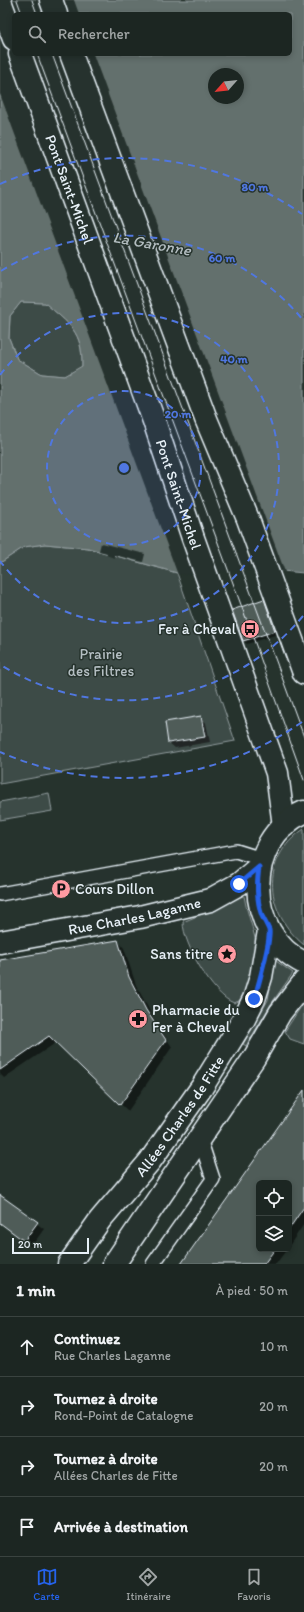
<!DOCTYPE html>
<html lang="fr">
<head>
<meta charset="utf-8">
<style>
  body { margin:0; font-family:Itim,sans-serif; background:#29322f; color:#f1f3f6 }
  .controls { position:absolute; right:12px; bottom:12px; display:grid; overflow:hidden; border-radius:6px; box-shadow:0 2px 6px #0003 }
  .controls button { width:36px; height:36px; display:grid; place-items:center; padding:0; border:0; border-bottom:1px solid #3a4340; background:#1c2622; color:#f1f3f6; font:20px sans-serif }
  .compass { position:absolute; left:208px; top:68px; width:36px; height:36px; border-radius:50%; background:#1c2622; box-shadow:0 2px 6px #0003; rotate:243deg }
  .scale { position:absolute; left:12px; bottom:10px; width:77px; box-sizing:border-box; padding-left:4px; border:2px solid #e8f1f8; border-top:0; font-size:11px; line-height:14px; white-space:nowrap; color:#e8f1f8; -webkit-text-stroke:3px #26332d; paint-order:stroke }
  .stop { position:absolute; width:12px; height:12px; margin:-9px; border:3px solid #2563eb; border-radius:50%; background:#fff }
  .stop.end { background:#2563eb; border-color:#fff; box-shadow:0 1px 4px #0008 }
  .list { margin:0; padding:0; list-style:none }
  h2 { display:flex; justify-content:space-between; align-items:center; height:52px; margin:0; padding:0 16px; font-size:17px }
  h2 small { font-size:13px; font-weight:400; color:#a0a5a5 }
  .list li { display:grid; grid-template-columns:26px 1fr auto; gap:12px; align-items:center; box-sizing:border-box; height:60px; padding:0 16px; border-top:1px solid #3a4340 }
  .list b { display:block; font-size:15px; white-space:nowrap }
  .list p { margin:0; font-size:13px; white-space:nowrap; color:#a0a5a5 }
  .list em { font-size:13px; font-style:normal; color:#a0a5a5 }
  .icon { flex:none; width:22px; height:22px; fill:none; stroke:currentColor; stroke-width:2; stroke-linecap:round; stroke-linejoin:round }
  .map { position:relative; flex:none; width:304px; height:1264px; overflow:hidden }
  .search { position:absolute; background:#1c2622; box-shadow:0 2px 6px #0003; left:12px; right:12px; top:12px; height:44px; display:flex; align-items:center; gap:10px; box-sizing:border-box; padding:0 14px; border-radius:6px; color:#a0a5a5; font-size:15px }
  .sheet { height:292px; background:#1c2622 }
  nav { display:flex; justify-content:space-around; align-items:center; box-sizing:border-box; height:56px; border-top:1px solid #3a4340; background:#1c2622; font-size:11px; color:#a0a5a5 }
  nav a { display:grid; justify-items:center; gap:2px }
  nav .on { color:#2563eb }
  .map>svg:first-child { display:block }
  .green { fill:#3e4b47; stroke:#939ea0 }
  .water { fill:#636f6d; stroke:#98a3a5; fill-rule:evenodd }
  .pier { fill:#26332d }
  .shadow { fill:#0007 }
  .building { fill:#505c59; stroke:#e8f1f8 }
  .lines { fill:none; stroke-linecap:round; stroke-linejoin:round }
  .lane-casing { stroke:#e8f1f8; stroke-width:16 }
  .street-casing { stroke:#e8f1f8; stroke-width:25 }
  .primary-casing { stroke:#e8f1f8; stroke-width:25 }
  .lane { stroke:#26332d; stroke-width:13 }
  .street { stroke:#26332d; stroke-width:22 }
  .primary { stroke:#26332d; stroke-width:22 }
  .tram { stroke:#e8f1f8; stroke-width:1 }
  .route { stroke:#2563eb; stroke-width:5 }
  .ring { fill:none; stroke:#5077e0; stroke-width:2; stroke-dasharray:7 5 }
  .labels { text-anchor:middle; stroke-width:3; stroke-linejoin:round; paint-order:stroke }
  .street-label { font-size:15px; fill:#e8f1f8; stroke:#26332d }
  .poi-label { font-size:15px; fill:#e8f1f8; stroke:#26332d; text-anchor:end }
  .park-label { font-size:15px; fill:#b5bfc3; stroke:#26332d }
  .water-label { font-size:16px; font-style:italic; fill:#b3bdc0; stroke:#26332d }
  .centre { fill:#5077e0; stroke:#26332d; stroke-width:2 }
  .ring-label { font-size:12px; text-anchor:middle; font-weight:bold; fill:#5077e0; stroke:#26332d; stroke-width:3; stroke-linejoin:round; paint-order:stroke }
</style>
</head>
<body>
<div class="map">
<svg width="304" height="1264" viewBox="0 0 304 1264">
  <rect width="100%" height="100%" fill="#26332d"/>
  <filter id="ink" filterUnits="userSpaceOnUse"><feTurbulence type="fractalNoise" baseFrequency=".025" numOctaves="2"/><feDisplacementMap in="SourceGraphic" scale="8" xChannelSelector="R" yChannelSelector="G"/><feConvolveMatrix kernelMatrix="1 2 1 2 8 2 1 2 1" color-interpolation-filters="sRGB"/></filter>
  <g filter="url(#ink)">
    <g class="green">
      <path d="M 21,302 L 45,303 C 69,324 83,331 82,367 L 65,376 L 42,374 L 17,359 L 9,338 L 10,316 Z"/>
      <path d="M 45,544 L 88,548 L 177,573 L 235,741 L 0,784 L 0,563 L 24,547 Z"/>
      <path d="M 49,793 L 52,811 L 0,820 L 0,802 Z"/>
      <path d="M 304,829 L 304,945 C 265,913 259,859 304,829 Z"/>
      <path d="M 241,894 L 244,896 C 246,910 252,924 255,938 C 259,959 250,983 239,1001 L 234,1003 C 213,996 183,944 183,922 L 221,906 Z"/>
      <path d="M 276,961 L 293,973 L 271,1004 L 246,1046 L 243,1044 L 268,1000 L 274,962 Z"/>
      <path d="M 304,1002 L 304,1044 L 290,1039 L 285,1031 Z"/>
    </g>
    <path class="water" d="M 0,0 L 304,0 L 304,573 L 249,568 L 177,573 L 88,548 L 45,544 L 24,547 L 0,563 ZM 14,14 L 290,14 L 290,54 L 14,54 ZM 214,74 L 238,74 L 238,98 L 214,98 ZM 21,302 L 45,303 C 69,324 83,331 82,366 L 65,376 L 42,374 L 17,359 L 9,338 L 10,316 Z"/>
    <g class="pier">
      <path d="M 0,0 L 74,0 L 79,14 L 14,14 L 14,54 L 93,54 L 285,572 L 249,570 L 178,575 L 0,94 Z"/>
      <path d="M 101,543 L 145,554 L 143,562 L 114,555 L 114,558 L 106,555 L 107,553 L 99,551 Z"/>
    </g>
    <g class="shadow">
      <path d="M 264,601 L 267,603 L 278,634 L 247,644 L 244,641 L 233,611 Z"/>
      <path d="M 201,717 L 206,723 L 210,742 L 175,748 L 169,743 Z"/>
      <path d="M 118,941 L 124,948 L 136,985 L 153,1017 L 172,1047 L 128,1111 L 57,1042 L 4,1078 L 0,1074 L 0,962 Z"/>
      <path d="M 304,1109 L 304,1224 L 289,1246 L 289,1183 L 259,1183 L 259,1249 L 287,1249 L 276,1264 L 183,1264 Z"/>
      <path d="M 0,1196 L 44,1229 L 31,1247 L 0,1223 Z"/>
    </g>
    <g class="building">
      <path d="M 264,599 L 275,631 L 243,641 L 232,610 Z"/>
      <path d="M 201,716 L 205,737 L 168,743 L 165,722 Z"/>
      <path d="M 118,940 L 129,977 L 146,1010 L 166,1040 L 120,1105 L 49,1036 L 0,1070 L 0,960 Z"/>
      <path d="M 304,1090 L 304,1207 L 289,1229 L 289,1183 L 259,1183 L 259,1249 L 275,1249 L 264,1264 L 181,1264 Z"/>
      <path d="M 0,1195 L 38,1222 L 24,1241 L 0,1223 Z"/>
    </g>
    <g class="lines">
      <defs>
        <g id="lane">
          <path d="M 0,894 L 236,851 L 262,859"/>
          <path d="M 153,1264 L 213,1179 L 200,1139"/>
        </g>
        <g id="street">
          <path id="s1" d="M 0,942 L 140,917 L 210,900 L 239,884 L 259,867"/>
        </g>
        <g id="primary">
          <path d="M 51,0 L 56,14"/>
          <path d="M 0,1 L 14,39"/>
          <path id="s2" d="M 20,54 L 154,421 L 193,538 L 277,773 L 284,826"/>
          <path d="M 71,54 L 176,338 L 206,419 L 248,519 L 304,673"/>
          <path d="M 304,812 C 242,840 244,934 304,963"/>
          <path id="s3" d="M 69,1264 L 100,1220 L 150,1161 L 202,1087 L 244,1019 L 254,999 L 261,977 L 269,931"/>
          <path d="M 114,1264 L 254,1058 L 280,1013 L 304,982"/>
        </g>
      </defs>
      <use href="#lane" class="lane-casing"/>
      <use href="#street" class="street-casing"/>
      <use href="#primary" class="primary-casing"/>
      <use href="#lane" class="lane"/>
      <use href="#street" class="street"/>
      <use href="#primary" class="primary"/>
      <g class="tram">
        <path d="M 17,0 L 22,14"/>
        <path d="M 32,0 L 37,14"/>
        <path d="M 37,54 L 250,629 L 304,780"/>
        <path d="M 52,54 L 304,737"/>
      </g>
    </g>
  </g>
  <g class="lines" filter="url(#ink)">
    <path class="route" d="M 239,884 L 259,867 C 257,883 256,899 262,916 C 264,920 267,925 269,930 C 271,940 258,987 254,999"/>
  </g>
  <circle cx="124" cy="468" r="77" fill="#5077e0" fill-opacity=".12"/>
  <g class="ring">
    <circle cx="124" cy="468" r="77"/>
    <path d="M0 375A155 155 0 1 1 0 561"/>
    <path d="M303 616A232 232 0 0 1 1 665M1 271A232 232 0 0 1 303 320"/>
    <path d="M302 722A310 310 0 0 1 0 752M0 184A310 310 0 0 1 302 214"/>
  </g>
  <defs>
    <symbol id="bus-disc" viewBox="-11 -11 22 22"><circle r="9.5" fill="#ff9aa2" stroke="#26332d"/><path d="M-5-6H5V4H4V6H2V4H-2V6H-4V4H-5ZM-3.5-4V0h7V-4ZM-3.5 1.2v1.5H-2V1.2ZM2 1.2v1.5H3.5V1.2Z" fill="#111"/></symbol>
    <symbol id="parking-disc" viewBox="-11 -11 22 22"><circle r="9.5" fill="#ff9aa2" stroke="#26332d"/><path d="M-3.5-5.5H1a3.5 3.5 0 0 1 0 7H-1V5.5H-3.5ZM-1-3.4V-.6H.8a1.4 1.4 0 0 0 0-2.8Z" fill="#111"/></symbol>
    <symbol id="sight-disc" viewBox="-11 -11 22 22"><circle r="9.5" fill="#ff9aa2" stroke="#26332d"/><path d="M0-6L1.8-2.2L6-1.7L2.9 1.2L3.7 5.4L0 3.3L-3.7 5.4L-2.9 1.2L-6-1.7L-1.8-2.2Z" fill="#111"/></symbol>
    <symbol id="pharmacy-disc" viewBox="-11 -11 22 22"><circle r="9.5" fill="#ff9aa2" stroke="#26332d"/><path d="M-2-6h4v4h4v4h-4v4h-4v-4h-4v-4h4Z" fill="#111"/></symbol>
  </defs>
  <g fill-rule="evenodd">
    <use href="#bus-disc" x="239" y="618" width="22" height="22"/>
    <use href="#parking-disc" x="50" y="878" width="22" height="22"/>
    <use href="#sight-disc" x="216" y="943" width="22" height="22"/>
    <use href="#pharmacy-disc" x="127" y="1008" width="22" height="22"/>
  </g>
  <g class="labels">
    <g class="street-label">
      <text dy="5" stroke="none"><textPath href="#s2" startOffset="144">Pont Saint-Michel</textPath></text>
      <text dy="5" stroke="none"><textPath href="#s2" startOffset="468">Pont Saint-Michel</textPath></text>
      <text dy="5" stroke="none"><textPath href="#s1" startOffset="137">Rue Charles Laganne</textPath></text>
      <text dy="5" stroke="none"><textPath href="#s3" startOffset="185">Allées Charles de Fitte</textPath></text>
    </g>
    <g class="poi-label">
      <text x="236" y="634">Fer à Cheval</text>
      <text x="75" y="894" text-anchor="start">Cours Dillon</text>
      <text x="213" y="959">Sans titre</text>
      <text x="152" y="1015" text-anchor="start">Pharmacie du<tspan x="152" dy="17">Fer à Cheval</tspan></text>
    </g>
    <g class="park-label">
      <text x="101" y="659">Prairie<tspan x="101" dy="17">des Filtres</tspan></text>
    </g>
    <g class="water-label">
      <text transform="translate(152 243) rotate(10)" y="6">La Garonne</text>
    </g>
  </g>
  <circle cx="124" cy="468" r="6" class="centre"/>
  <g class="ring-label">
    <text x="255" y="191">80 m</text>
    <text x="222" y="262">60 m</text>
    <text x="234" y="363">40 m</text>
    <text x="178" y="418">20 m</text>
  </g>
</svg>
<div class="controls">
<button><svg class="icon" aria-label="locate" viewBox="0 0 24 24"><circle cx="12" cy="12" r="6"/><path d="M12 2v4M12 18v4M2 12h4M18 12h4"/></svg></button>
<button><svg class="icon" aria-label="layers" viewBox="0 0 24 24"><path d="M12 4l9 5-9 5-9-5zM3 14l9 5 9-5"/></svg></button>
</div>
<svg class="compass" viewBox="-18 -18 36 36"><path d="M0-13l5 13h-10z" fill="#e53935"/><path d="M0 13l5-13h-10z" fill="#a0a5a5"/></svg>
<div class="scale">20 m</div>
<div class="stop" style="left:239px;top:884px"></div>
<div class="stop end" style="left:254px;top:999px"></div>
<div class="search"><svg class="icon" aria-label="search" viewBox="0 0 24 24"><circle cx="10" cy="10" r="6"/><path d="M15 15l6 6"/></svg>Rechercher</div>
</div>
<section class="sheet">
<h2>1 min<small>À pied · 50 m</small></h2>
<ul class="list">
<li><svg class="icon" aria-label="ahead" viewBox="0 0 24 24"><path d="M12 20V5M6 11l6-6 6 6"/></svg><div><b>Continuez</b><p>Rue Charles Laganne</p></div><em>10 m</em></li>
<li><svg class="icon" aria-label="right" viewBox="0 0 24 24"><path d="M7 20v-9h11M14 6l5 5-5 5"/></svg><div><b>Tournez à droite</b><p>Rond-Point de Catalogne</p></div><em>20 m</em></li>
<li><svg class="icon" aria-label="right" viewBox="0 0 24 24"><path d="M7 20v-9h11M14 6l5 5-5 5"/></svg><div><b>Tournez à droite</b><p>Allées Charles de Fitte</p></div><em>20 m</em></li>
<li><svg class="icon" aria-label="arrive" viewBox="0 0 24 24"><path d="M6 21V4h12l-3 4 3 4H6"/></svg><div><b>Arrivée à destination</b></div></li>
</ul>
</section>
<nav>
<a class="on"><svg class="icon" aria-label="map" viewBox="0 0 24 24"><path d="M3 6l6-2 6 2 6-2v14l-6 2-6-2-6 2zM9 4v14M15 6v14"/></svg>Carte</a>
<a><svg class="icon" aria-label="directions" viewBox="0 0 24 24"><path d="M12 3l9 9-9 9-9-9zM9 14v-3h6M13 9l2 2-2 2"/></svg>Itinéraire</a>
<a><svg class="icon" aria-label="saved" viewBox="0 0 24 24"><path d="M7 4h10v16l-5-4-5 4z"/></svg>Favoris</a>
</nav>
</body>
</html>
